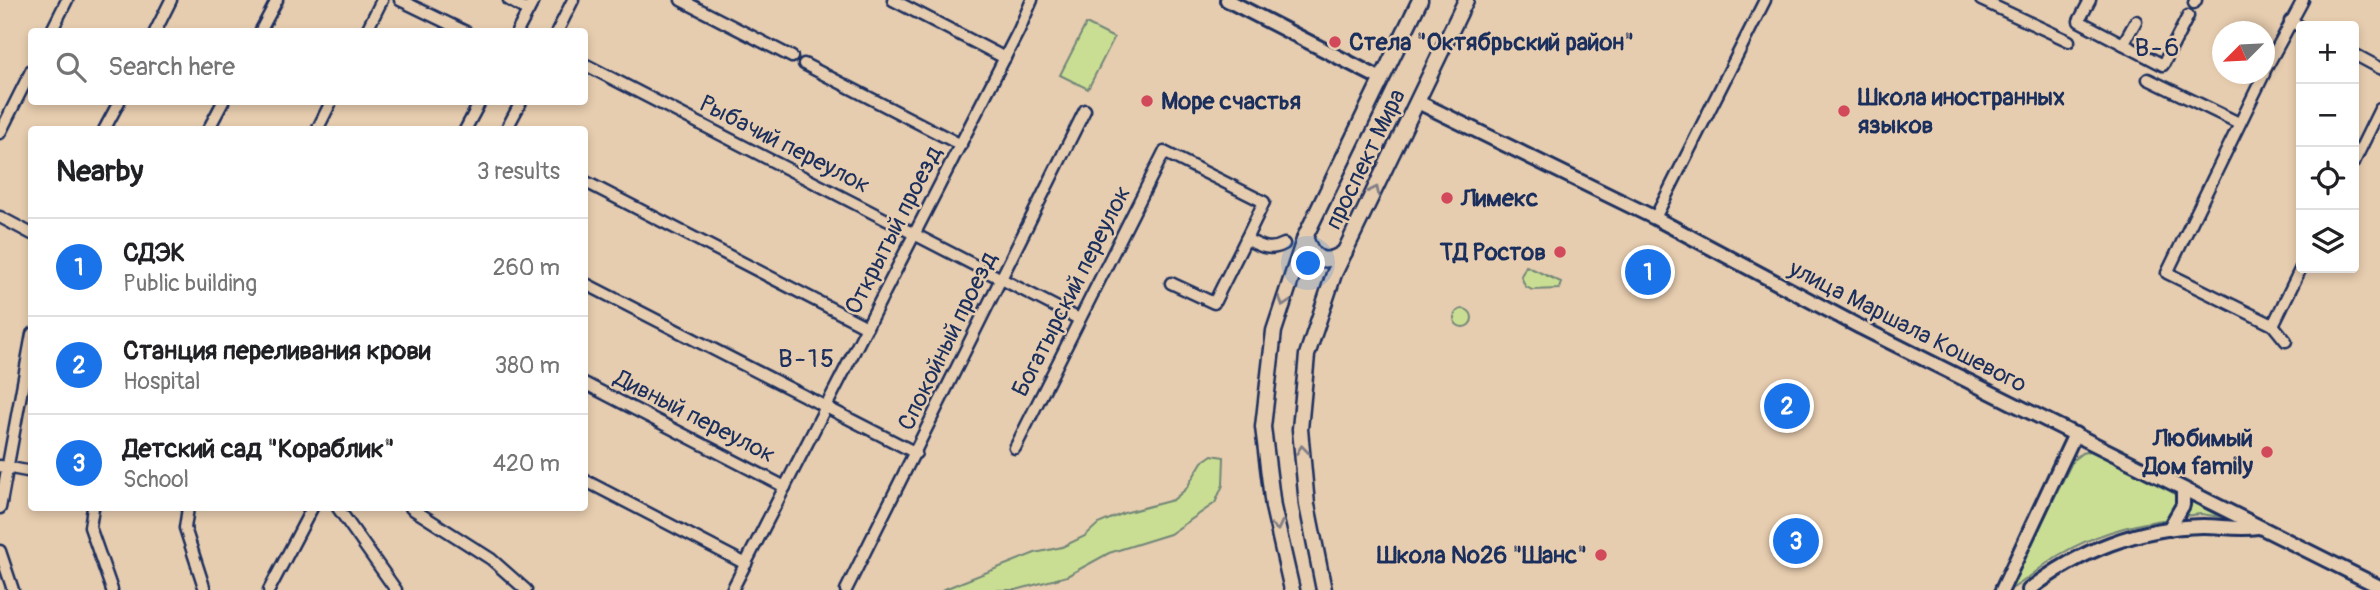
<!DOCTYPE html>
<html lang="en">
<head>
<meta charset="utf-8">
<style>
  body { margin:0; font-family:Pangolin,sans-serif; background:#f2f2f2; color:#202124 }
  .controls { position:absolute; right:21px; top:21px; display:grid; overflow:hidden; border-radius:7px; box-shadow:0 4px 10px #0003 }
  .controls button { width:63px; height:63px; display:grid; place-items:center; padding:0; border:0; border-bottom:2px solid #e0e0e0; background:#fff; color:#202124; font:35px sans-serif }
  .compass { position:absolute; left:2212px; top:21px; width:63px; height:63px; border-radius:50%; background:#fff; box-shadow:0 4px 10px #0003; rotate:246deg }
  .you { position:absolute; left:1309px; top:264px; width:24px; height:24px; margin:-18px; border:5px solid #fff; border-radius:50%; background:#1a73e8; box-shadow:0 0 0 10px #1a73e833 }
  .badge { display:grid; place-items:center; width:46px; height:46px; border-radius:50%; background:#1a73e8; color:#fff; font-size:23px; font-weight:700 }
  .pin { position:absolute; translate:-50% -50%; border:4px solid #fff; box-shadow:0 2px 7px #0006 }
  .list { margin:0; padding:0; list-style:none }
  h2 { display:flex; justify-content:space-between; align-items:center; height:91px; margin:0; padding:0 28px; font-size:30px }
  h2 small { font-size:23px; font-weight:400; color:#757577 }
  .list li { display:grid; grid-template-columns:46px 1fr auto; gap:21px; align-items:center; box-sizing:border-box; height:98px; padding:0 28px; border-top:2px solid #e0e0e0 }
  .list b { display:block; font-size:26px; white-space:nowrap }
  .list p { margin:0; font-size:23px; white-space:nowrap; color:#757577 }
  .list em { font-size:23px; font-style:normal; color:#757577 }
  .icon { flex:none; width:38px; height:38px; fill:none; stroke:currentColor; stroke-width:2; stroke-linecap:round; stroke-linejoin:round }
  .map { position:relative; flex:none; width:2380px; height:590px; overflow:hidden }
  .search { position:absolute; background:#fff; box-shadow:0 4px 10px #0003; left:28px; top:28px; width:560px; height:77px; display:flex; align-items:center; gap:18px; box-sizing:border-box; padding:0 24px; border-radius:7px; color:#757577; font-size:26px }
  .panel { position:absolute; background:#fff; box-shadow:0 4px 10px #0003; left:28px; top:126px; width:560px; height:385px; border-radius:7px }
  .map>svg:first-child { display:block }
  .green { fill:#cade93; stroke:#728678; stroke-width:2 }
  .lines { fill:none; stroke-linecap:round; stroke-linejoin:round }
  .minor-casing { stroke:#1b2f5e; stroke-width:15 }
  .tertiary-casing { stroke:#1b2f5e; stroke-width:18 }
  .secondary-casing { stroke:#1b2f5e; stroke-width:19 }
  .minor { stroke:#e7cdaf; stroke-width:10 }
  .tertiary { stroke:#e7cdaf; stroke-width:12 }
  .secondary { stroke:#e7cdaf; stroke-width:14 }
  .oneway { stroke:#817e86 }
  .poi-dot { fill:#d1495b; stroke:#e7cdaf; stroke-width:2.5 }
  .labels { text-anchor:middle; stroke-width:5; stroke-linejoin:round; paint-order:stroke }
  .poi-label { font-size:24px; font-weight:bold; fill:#1b2f5e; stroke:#e7cdaf; text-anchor:start }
  .street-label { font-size:24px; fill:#1b2f5e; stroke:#e7cdaf }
  .neighbourhood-label { font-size:26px; letter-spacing:2px; fill:#1b2f5e; stroke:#e7cdaf }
</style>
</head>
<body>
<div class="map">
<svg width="2380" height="590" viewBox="0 0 2380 590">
  <rect width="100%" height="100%" fill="#e7cdaf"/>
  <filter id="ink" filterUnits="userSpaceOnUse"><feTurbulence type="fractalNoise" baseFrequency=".0143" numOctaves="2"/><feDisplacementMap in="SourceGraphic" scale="14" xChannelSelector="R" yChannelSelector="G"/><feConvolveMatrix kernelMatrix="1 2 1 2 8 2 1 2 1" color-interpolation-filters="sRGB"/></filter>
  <g filter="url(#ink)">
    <g class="green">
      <path d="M 1086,24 L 1114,38 L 1088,89 L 1060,75 Z"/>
      <path d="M 1526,266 L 1561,282 L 1559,289 L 1532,290 L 1525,286 L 1521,276 Z"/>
      <circle cx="1463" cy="318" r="9"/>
      <path d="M 2091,451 L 2171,490 L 2178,499 L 2169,519 C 2130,524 2093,535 2059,555 C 2042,565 2026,582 2009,590 L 2073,460 L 2082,453 Z"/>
      <path d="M 1212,455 L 1224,457 L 1223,485 L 1215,503 L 1170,534 L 1109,553 L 1067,576 L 1016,590 L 942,590 L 1035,553 L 1062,547 L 1085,536 L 1098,524 L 1124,513 L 1173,500 L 1186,489 L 1202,462 Z"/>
      <path d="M 2188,500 L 2221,517 L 2201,514 L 2183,516 Z"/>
    </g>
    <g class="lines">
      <defs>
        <g id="minor">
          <path d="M 400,0 L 466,32"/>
          <path d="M 509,0 L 528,11"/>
          <path d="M 681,0 L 792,57"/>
          <path d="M 893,0 L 1005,58"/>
          <path d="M 1981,0 L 2069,41"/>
          <path d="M 2090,0 L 2079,21 L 2123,44 L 2136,21"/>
          <path d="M 2194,3 L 2196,0"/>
          <path d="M 2290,21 L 2301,27"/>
          <path d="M 51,32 L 67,0"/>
          <path d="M 155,32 L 171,0"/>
          <path d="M 260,32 L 277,0"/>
          <path d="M 366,32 L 382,0"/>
          <path d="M 517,32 L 534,0"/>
          <path d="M 557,32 L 573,0"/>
          <path d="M 2123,44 L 2163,65 L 2188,16"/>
          <path d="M 2354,54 L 2380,68"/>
          <path d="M 584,64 L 1079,319"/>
          <path d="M 804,64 L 961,145"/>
          <path d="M 2264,72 L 2303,0"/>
          <path d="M 2264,74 L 2167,273 L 2273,325 L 2286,341"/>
          <path d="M 2148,79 L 2239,123"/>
          <path d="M 104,130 L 119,102"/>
          <path d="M 208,130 L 223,102"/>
          <path d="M 317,130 L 331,102"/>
          <path d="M 465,130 L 480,102"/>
          <path d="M 506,130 L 521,102"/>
          <path d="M 0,133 L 32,69"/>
          <path d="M 2354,162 L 2380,109"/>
          <path d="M 584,181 L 867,327"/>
          <path d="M 0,217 L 32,234"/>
          <path d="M 1655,218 L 1765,0"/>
          <path d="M 584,283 L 916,453"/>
          <path d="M 1171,283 L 1214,303 L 1246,239 C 1260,246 1269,252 1284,244"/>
          <path d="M 2273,325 L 2301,268"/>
          <path d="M 584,383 L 785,487"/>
          <path d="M 1015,448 L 1164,152 L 1264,202 L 1246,239"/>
          <path d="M 0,466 L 32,472"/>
          <path d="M 584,480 L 746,564"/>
          <path d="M 0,508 L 32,334"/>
          <path d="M 93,508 L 90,527 L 112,590"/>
          <path d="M 188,508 L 185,528 L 205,590"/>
          <path d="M 338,508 L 396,590"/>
          <path d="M 411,508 L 491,559 L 526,590"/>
          <path d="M 0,551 L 13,590"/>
          <path d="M 269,590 L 312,508"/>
          <path d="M 732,590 L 1019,30 L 1032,0"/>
          <path d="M 846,590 L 1085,110"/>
        </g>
        <g id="tertiary">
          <path d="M 1227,0 L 1381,79"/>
          <path d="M 1418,102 L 1655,218 L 1860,327 L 2380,587"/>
          <path d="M 2169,529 L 2183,505 L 2183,489"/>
          <path d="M 2002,590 L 2075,434"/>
          <path d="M 2029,590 C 2078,551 2139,527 2203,526 C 2221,526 2239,530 2257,527"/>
        </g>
        <g id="secondary">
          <path d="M 1305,237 C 1313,260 1324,266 1345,252"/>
          <path d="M 1292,590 L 1273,507 L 1263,427 L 1274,331 L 1305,237 L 1420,0"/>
          <path d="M 1324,590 L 1307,505 L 1300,429 L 1307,355 L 1334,274 L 1466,0"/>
        </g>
      </defs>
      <use href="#minor" class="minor-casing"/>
      <use href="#tertiary" class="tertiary-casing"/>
      <use href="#secondary" class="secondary-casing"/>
      <use href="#minor" class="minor"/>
      <use href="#tertiary" class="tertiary"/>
      <use href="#secondary" class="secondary"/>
    </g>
    <defs><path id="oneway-chevron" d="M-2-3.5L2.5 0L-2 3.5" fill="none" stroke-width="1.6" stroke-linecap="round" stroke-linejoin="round" transform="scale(1.75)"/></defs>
    <g class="oneway">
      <use href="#oneway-chevron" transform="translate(1375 191) rotate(-64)"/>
      <use href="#oneway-chevron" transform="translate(1284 302) rotate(108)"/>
      <use href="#oneway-chevron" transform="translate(1302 450) rotate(-96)"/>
      <use href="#oneway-chevron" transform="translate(1277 526) rotate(77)"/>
    </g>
  </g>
  <g class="poi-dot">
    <circle cx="1335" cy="42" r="7"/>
    <circle cx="1147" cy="101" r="7"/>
    <circle cx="1844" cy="111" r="7"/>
    <circle cx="1447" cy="198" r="7"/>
    <circle cx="1560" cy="252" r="7"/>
    <circle cx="2267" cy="452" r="7"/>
    <circle cx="1601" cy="555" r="7"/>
  </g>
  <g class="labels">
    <g class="poi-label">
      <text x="1349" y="50">Стела "Октябрьский район"</text>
      <text x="1858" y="105">Школа иностранных<tspan x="1858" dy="28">языков</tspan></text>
      <text x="1161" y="109">Море счастья</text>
      <text x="1461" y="206">Лимекс</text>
      <text x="1546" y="260" text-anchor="end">ТД Ростов</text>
      <text x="2253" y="446" text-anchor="end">Любимый<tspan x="2253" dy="28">Дом family</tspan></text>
      <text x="1587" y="563" text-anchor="end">Школа №26 "Шанс"</text>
    </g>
    <g class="street-label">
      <text transform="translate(785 144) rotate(27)" y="8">Рыбачий переулок</text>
      <text transform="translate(1365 159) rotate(-64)" y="8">проспект Мира</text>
      <text transform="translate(893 230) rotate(-63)" y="8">Открытый проезд</text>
      <text transform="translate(1071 291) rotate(-63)" y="8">Богатырский переулок</text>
      <text transform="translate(1908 326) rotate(27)" y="8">улица Маршала Кошевого</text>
      <text transform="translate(947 341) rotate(-64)" y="8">Спокойный проезд</text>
      <text transform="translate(695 416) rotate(27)" y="8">Дивный переулок</text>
    </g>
    <g class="neighbourhood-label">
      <text x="2158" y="56">В-6</text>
      <text x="807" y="367">В-15</text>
    </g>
  </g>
</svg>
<div class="controls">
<button>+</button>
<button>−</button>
<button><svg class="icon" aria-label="locate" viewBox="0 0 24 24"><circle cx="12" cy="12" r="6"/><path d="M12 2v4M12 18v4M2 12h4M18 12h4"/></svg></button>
<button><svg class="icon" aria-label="layers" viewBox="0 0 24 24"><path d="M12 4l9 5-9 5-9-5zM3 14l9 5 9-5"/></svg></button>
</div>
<svg class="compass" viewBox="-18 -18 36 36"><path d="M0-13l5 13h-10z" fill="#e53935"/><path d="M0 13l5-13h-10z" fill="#757577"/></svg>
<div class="you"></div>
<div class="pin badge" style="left:1648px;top:272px">1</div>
<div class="pin badge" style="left:1787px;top:406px">2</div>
<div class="pin badge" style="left:1796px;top:541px">3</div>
<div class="search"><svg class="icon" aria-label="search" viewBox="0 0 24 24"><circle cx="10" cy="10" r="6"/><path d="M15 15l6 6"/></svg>Search here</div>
<section class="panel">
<h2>Nearby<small>3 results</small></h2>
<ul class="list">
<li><span class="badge">1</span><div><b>СДЭК</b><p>Public building</p></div><em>260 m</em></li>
<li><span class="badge">2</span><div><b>Станция переливания крови</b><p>Hospital</p></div><em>380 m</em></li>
<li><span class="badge">3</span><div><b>Детский сад &quot;Кораблик&quot;</b><p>School</p></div><em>420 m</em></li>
</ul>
</section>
</div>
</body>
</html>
